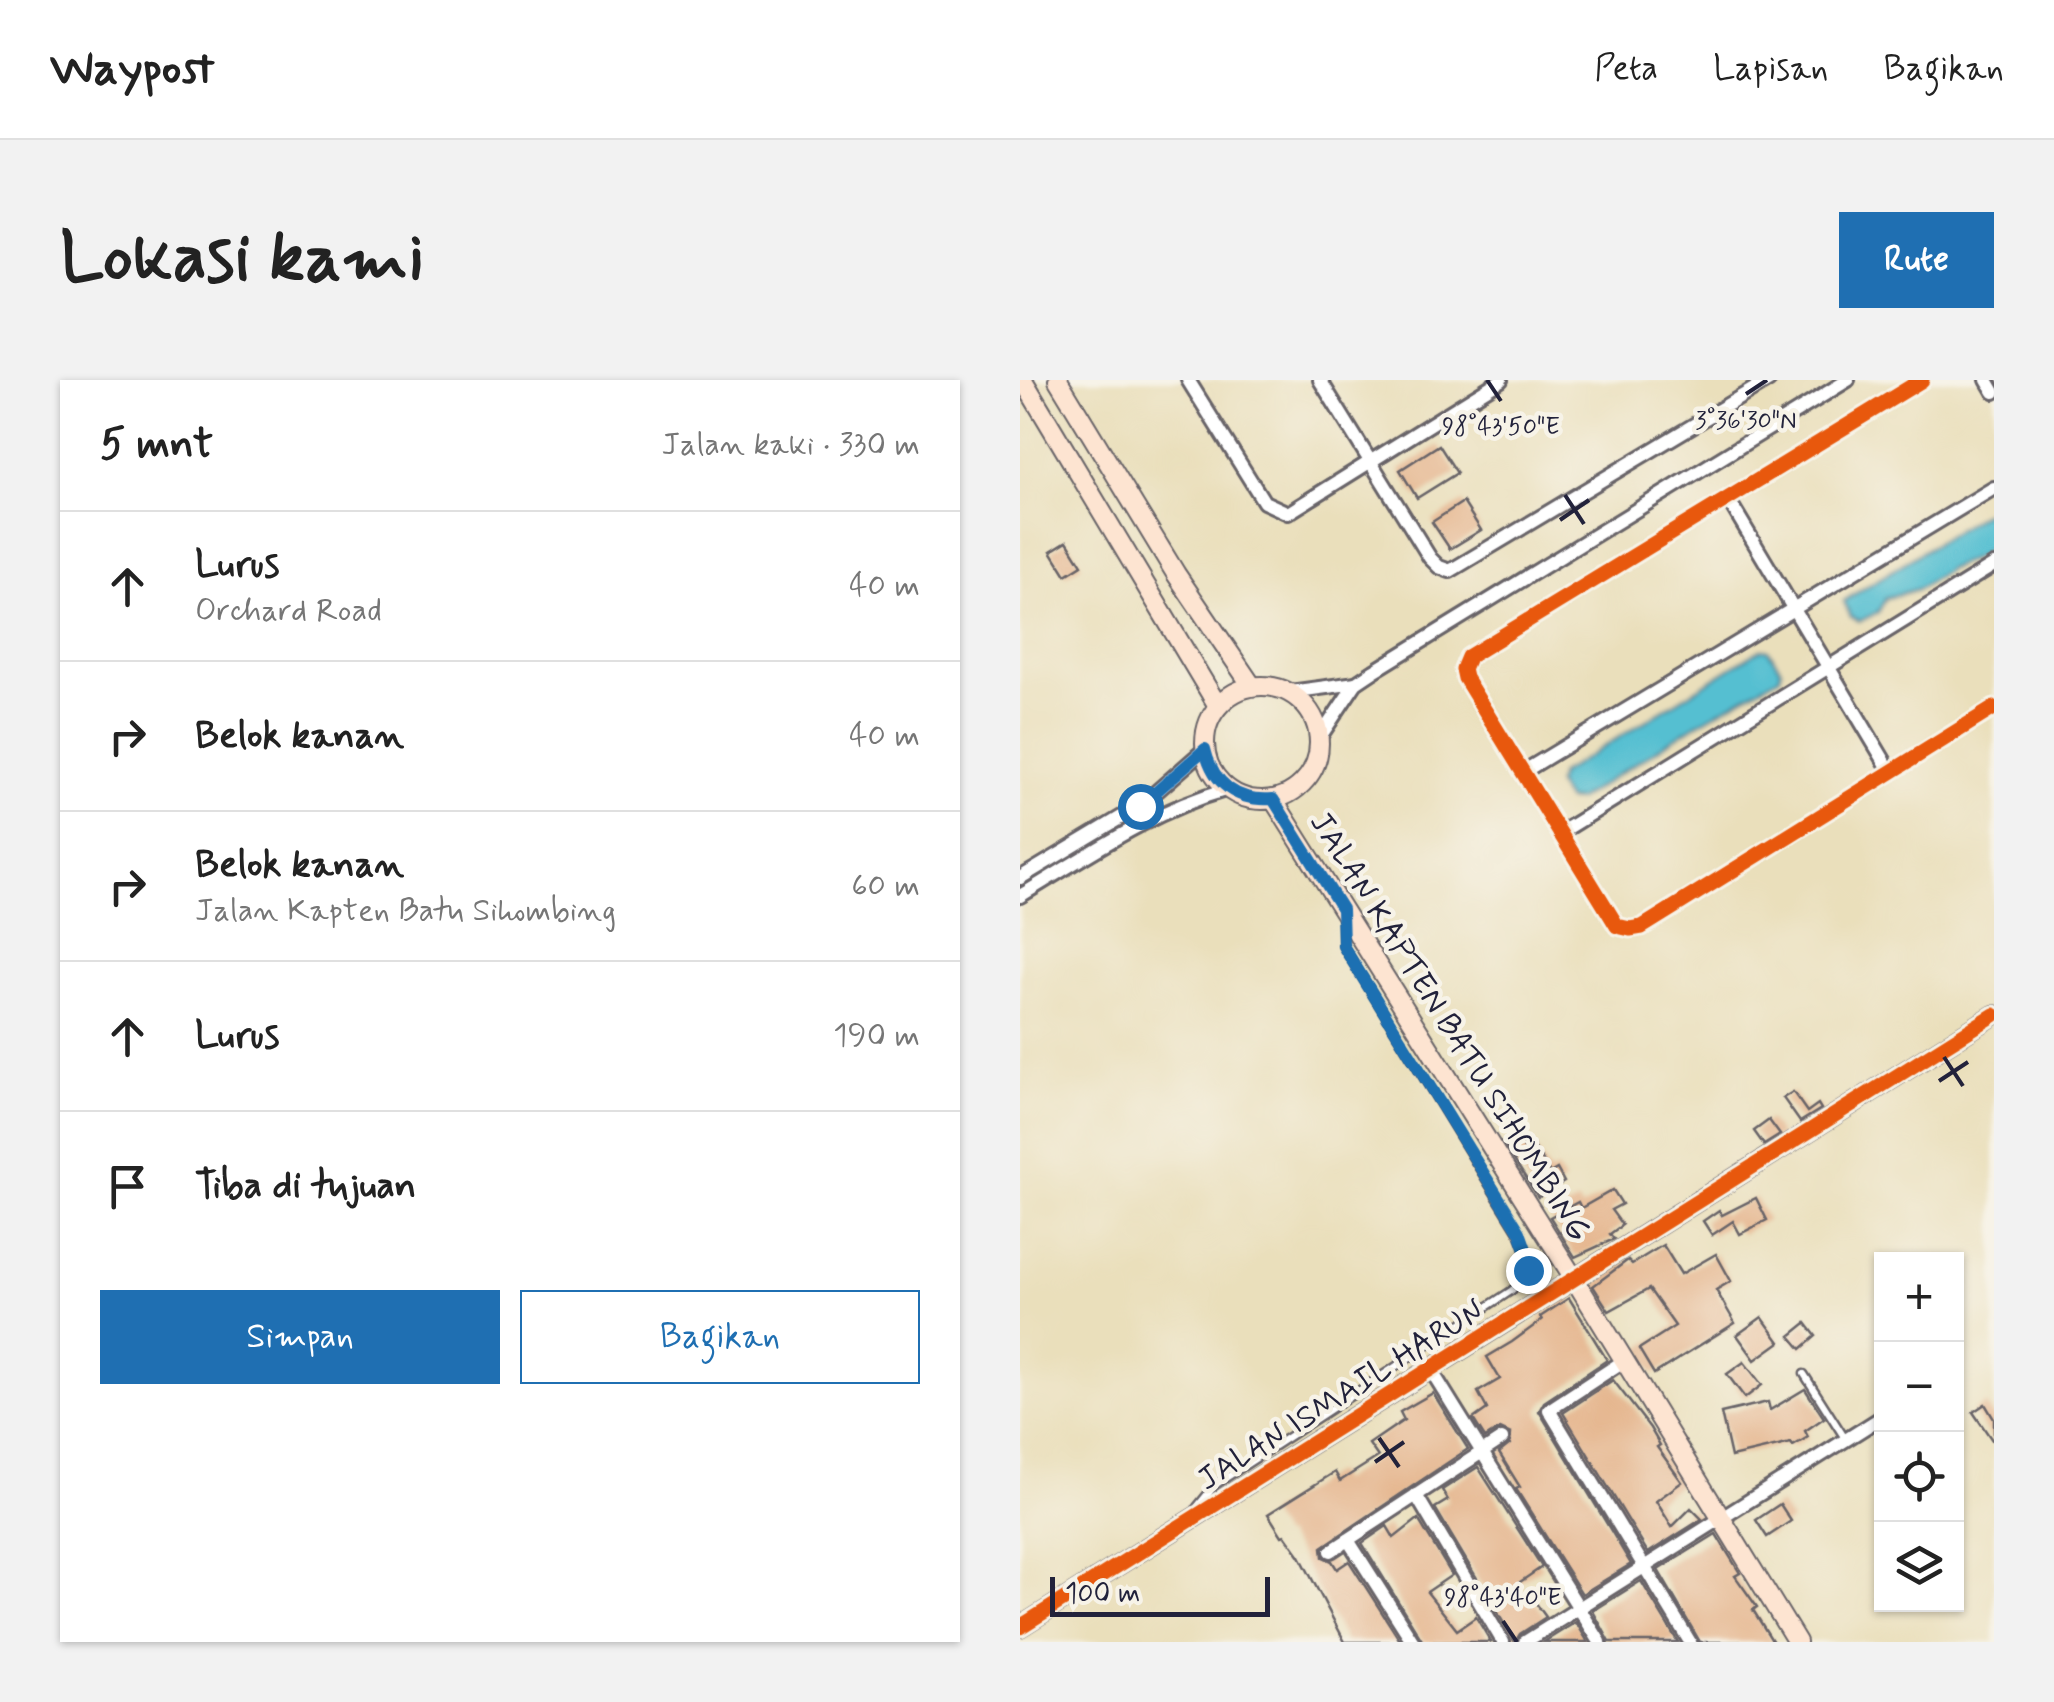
<!DOCTYPE html>
<html lang="id">
<head>
<meta charset="utf-8">
<style>
  body { margin:0; font-family:Mynerve,sans-serif; background:#f2f2f2; color:#222 }
  .controls { position:absolute; right:30px; bottom:30px; display:grid; overflow:hidden; border-radius:0px; box-shadow:0 2px 8px #0004 }
  .controls button { width:90px; height:90px; display:grid; place-items:center; padding:0; border:0; border-bottom:2px solid #e0e0e0; background:#fff; color:#222; font:50px sans-serif }
  .scale { position:absolute; left:30px; bottom:25px; width:220px; box-sizing:border-box; padding-left:10px; border:5px solid #22223b; border-top:0; font-size:28px; line-height:35px; white-space:nowrap; color:#22223b; -webkit-text-stroke:8px #f7f3e8; paint-order:stroke }
  .stop { position:absolute; width:30px; height:30px; margin:-22px; border:8px solid #1f6fb2; border-radius:50%; background:#fff }
  .stop.end { background:#1f6fb2; border-color:#fff; box-shadow:0 2px 10px #0008 }
  .list { margin:0; padding:0; list-style:none }
  h2 { display:flex; justify-content:space-between; align-items:center; height:130px; margin:0; padding:0 40px; font-size:42px }
  h2 small { font-size:32px; font-weight:400; color:#767676 }
  .list li { display:grid; grid-template-columns:65px 1fr auto; gap:30px; align-items:center; box-sizing:border-box; height:150px; padding:0 40px; border-top:2px solid #e0e0e0 }
  .list b { display:block; font-size:38px; white-space:nowrap }
  .list p { margin:0; font-size:32px; white-space:nowrap; color:#767676 }
  .list em { font-size:32px; font-style:normal; color:#767676 }
  .actions { display:flex; gap:20px; padding:30px 40px }
  .actions a { flex:1; padding:22px 0; border:2px solid #1f6fb2; border-radius:0px; text-align:center; font-size:35px; color:#1f6fb2 }
  .actions .main { background:#1f6fb2; color:#fff }
  .icon { flex:none; width:55px; height:55px; fill:none; stroke:currentColor; stroke-width:2; stroke-linecap:round; stroke-linejoin:round }
  .map { position:relative; flex:none; width:974px; height:1262px; overflow:hidden; border-radius:0px }
  header { display:flex; align-items:center; gap:60px; box-sizing:border-box; height:140px; padding:0 50px; background:#fff; border-bottom:2px solid #e0e0e0 }
  header strong { font-size:48px }
  nav { display:flex; gap:55px; margin-inline-start:auto; font-size:35px }
  .intro { display:flex; align-items:center; justify-content:space-between; box-sizing:border-box; height:240px; padding:0 60px }
  h1 { margin:0; font-size:70px }
  .button { padding:25px 45px; border-radius:0px; background:#1f6fb2; color:#fff; font-size:35px; font-weight:700 }
  main { display:flex; gap:60px; padding:0 60px }
  aside { flex:1; background:#fff; border-radius:0px; box-shadow:0 2px 8px #0004 }
  .map>svg:first-child { display:block }
  .water { fill:#55bfd1; stroke:#3c7086; stroke-width:2.5 }
  .building { fill:#e5b58d }
  .lines { fill:none; stroke-linecap:round; stroke-linejoin:round }
  .lane-casing { stroke:#686468; stroke-width:11 }
  .street-casing { stroke:#686468; stroke-width:18 }
  .secondary-casing { stroke:#686468; stroke-width:22 }
  .lane { stroke:#fff; stroke-width:6 }
  .street { stroke:#fff; stroke-width:12 }
  .secondary { stroke:#fde4d1; stroke-width:18 }
  .cycleway-casing { stroke:#f7f3e8; stroke-width:21 }
  .cycleway { stroke:#e8590c; stroke-width:15 }
  .route { stroke:#1f6fb2; stroke-width:12 }
  .ticks { fill:none; stroke:#22223b; stroke-width:4 }
  .labels { text-anchor:middle; stroke-width:9; stroke-linejoin:round; paint-order:stroke }
  .street-label { font-size:32px; fill:#22223b; stroke:#f7f3e8 }
  .ticks-label { font-size:25px; text-anchor:middle; fill:#22223b; stroke:#f7f3e8; stroke-width:9; stroke-linejoin:round; paint-order:stroke }
</style>
</head>
<body>
<header>
<strong>Waypost</strong>
<nav><a>Peta</a><a>Lapisan</a><a>Bagikan</a></nav>
</header>
<div class="intro"><h1>Lokasi kami</h1><a class="button">Rute</a></div>
<main>
<aside>
<h2>5 mnt<small>Jalan kaki · 330 m</small></h2>
<ul class="list">
<li><svg class="icon" aria-label="ahead" viewBox="0 0 24 24"><path d="M12 20V5M6 11l6-6 6 6"/></svg><div><b>Lurus</b><p>Orchard Road</p></div><em>40 m</em></li>
<li><svg class="icon" aria-label="right" viewBox="0 0 24 24"><path d="M7 20v-9h11M14 6l5 5-5 5"/></svg><div><b>Belok kanan</b></div><em>40 m</em></li>
<li><svg class="icon" aria-label="right" viewBox="0 0 24 24"><path d="M7 20v-9h11M14 6l5 5-5 5"/></svg><div><b>Belok kanan</b><p>Jalan Kapten Batu Sihombing</p></div><em>60 m</em></li>
<li><svg class="icon" aria-label="ahead" viewBox="0 0 24 24"><path d="M12 20V5M6 11l6-6 6 6"/></svg><div><b>Lurus</b></div><em>190 m</em></li>
<li><svg class="icon" aria-label="arrive" viewBox="0 0 24 24"><path d="M6 21V4h12l-3 4 3 4H6"/></svg><div><b>Tiba di tujuan</b></div></li>
</ul>
<div class="actions"><a class="main">Simpan</a><a>Bagikan</a></div>
</aside>
<div class="map">
<svg width="974" height="1262" viewBox="0 0 974 1262">
  <rect width="100%" height="100%" fill="#f7f3e8"/>
  <filter id="ink" filterUnits="userSpaceOnUse"><feTurbulence type="fractalNoise" baseFrequency=".01" numOctaves="2"/><feDisplacementMap in="SourceGraphic" scale="20" xChannelSelector="R" yChannelSelector="G"/><feConvolveMatrix kernelMatrix="1 2 1 2 8 2 1 2 1" color-interpolation-filters="sRGB"/></filter>
  <filter id="wash" filterUnits="userSpaceOnUse"><feTurbulence type="fractalNoise" baseFrequency=".0048" numOctaves="4" result="noise"/><feDisplacementMap in="SourceGraphic" scale="40" xChannelSelector="R" yChannelSelector="G"/><feGaussianBlur stdDeviation="2.25" result="paint"/><feColorMatrix in="noise" values="0 0 0 0 0 0 0 0 0 0 0 0 0 0 0 0 0 1.4 0 .05"/><feComposite in="paint" operator="in"/></filter>
  <g filter="url(#wash)">
    <rect width="100%" height="100%" fill="#eadfbb"/>
    <g class="water">
      <path d="M 974,130 L 974,163 L 960,176 L 928,189 L 898,209 L 866,218 L 858,232 L 840,241 L 831,237 L 824,221 L 962,134 Z"/>
      <path d="M 741,269 L 748,270 L 761,289 L 760,296 L 675,345 L 558,420 L 547,421 L 536,404 L 540,394 Z"/>
    </g>
    <g id="blocks">
      <g class="building">
        <path d="M 419,65 L 437,93 L 397,118 L 380,90 Z"/>
        <path d="M 443,122 L 461,150 L 430,169 L 412,142 Z"/>
        <path d="M 47,161 L 62,185 L 46,195 L 31,171 Z"/>
        <path d="M 773,712 L 787,732 L 798,724 L 801,729 L 780,742 L 763,718 Z"/>
        <path d="M 749,740 L 760,755 L 744,765 L 734,751 Z"/>
        <path d="M 498,758 L 505,770 L 513,765 L 530,793 L 537,789 L 544,802 L 518,817 L 485,766 Z"/>
        <path d="M 593,810 L 602,824 L 591,830 L 602,845 L 590,854 L 594,859 L 555,877 L 530,837 L 558,822 L 561,828 Z"/>
        <path d="M 736,818 L 747,840 L 720,854 L 713,841 L 692,855 L 683,841 L 699,830 L 702,835 Z"/>
        <path d="M 643,865 L 661,894 L 696,874 L 711,901 L 696,910 L 715,943 L 634,994 L 619,969 L 655,946 L 629,909 L 589,931 L 573,906 L 608,880 L 612,884 Z"/>
        <path d="M 549,918 L 587,980 L 524,1022 L 519,1031 L 611,1184 L 562,1214 L 496,1109 L 500,1107 L 479,1073 L 490,1064 L 491,1054 L 480,1049 L 465,1058 L 453,1039 L 467,1029 L 458,1012 L 480,999 L 467,977 L 492,962 L 522,940 L 520,937 Z"/>
        <path d="M 742,937 L 760,962 L 735,980 L 717,955 Z"/>
        <path d="M 786,943 L 796,956 L 781,969 L 770,956 Z"/>
        <path d="M 724,982 L 742,1005 L 725,1018 L 707,994 Z"/>
        <path d="M 593,1000 L 630,1048 L 640,1065 L 637,1067 L 662,1102 L 636,1121 L 652,1147 L 671,1128 L 682,1139 L 628,1173 L 543,1033 Z"/>
        <path d="M 785,1009 L 804,1038 L 785,1051 L 788,1057 L 773,1066 L 771,1063 L 711,1077 L 701,1033 L 748,1022 L 750,1030 Z"/>
        <path d="M 413,1013 L 448,1069 L 302,1167 L 303,1177 L 312,1181 L 317,1189 L 329,1181 L 381,1262 L 325,1262 L 280,1176 L 265,1155 L 262,1156 L 248,1134 L 315,1092 L 320,1101 L 358,1077 L 349,1064 L 384,1040 L 380,1032 Z"/>
        <path d="M 965,1024 L 974,1039 L 974,1063 L 953,1032 Z"/>
        <path d="M 458,1087 L 522,1187 L 497,1204 L 511,1226 L 515,1222 L 526,1237 L 500,1254 L 495,1262 L 415,1128 L 428,1120 L 422,1110 Z"/>
        <path d="M 760,1124 L 771,1141 L 747,1157 L 736,1140 Z"/>
        <path d="M 398,1139 L 432,1195 L 407,1212 L 437,1250 L 456,1237 L 471,1262 L 403,1262 L 342,1163 L 367,1146 L 374,1158 Z"/>
        <path d="M 696,1154 L 720,1193 L 715,1196 L 737,1227 L 733,1230 L 753,1262 L 680,1262 L 638,1190 Z"/>
        <path d="M 621,1201 L 658,1262 L 590,1262 L 573,1231 Z"/>
        <path d="M 556,1242 L 568,1262 L 524,1262 Z"/>
      </g>
    </g>
  </g>
  <g filter="url(#ink)">
    <use href="#blocks" fill-opacity="0" stroke="#686468" stroke-width="2.5"/>
    <g class="lines">
      <defs>
        <g id="lane">
          <path d="M 784,994 L 826,1060"/>
          <path d="M 177,1127 L 195,1105 L 491,911 C 515,891 511,880 499,853 L 323,566 L 322,535"/>
        </g>
        <g id="street">
          <path d="M 168,0 L 244,122 L 268,133 L 481,0"/>
          <path d="M 300,0 L 410,178 L 419,187 L 430,191 L 749,0"/>
          <path d="M 902,0 L 448,277 L 443,289 L 445,298 L 597,546 L 610,549 L 622,547 L 974,328"/>
          <path d="M 967,0 L 974,12"/>
          <path d="M 708,119 L 871,392"/>
          <path d="M 270,312 L 336,303"/>
          <path d="M 300,357 L 336,303 L 354,291 L 828,0"/>
          <path d="M 503,392 L 974,108"/>
          <path d="M 540,453 L 974,185"/>
          <path d="M 0,498 L 120,426 L 185,369"/>
          <path d="M 0,516 C 68,475 131,431 208,409"/>
          <path d="M 605,980 L 529,1030 L 670,1262"/>
          <path d="M 411,990 L 580,1262"/>
          <path d="M 396,1115 L 483,1262"/>
          <path d="M 328,1160 L 393,1262"/>
          <path d="M 311,1171 L 482,1059"/>
          <path d="M 505,1262 L 862,1037"/>
        </g>
        <g id="secondary">
          <path d="M 3,0 L 198,326"/>
          <path d="M 38,0 L 156,194 L 232,306"/>
          <circle cx="242" cy="363" r="57"/>
          <path d="M 253,419 L 555,900 L 777,1262"/>
          <path d="M 0,1247 L 974,635"/>
        </g>
      </defs>
      <use href="#lane" class="lane-casing"/>
      <use href="#street" class="street-casing"/>
      <use href="#secondary" class="secondary-casing"/>
      <use href="#lane" class="lane"/>
      <use href="#street" class="street"/>
      <use href="#secondary" class="secondary"/>
      <defs>
        <g id="cycleway">
          <path d="M 902,0 L 448,277 L 443,289 L 445,298 L 597,546 L 610,549 L 622,547 L 974,328"/>
          <path d="M 0,1247 L 974,635"/>
        </g>
      </defs>
      <use href="#cycleway" class="cycleway-casing"/>
      <use href="#cycleway" class="cycleway"/>
    </g>
  </g>
  <g class="lines" filter="url(#ink)">
    <path class="route" d="M 120,426 L 185,369 C 193,404 217,422 253,419 L 322,529 L 323,566 L 500,852 L 508,875 L 508,890"/>
  </g>
  <path class="ticks" d="M 467,0 L 481,21M 726,14 L 747,0M 545,115 L 564,144M 540,140 L 569,120M 924,677 L 943,706M 919,701 L 948,682M 359,1058 L 379,1087M 355,1082 L 384,1062M 483,1241 L 497,1262"/>
  <g class="labels">
    <g class="street-label">
      <text transform="translate(431 646) rotate(58)" y="11">JALAN KAPTEN BATU SIHOMBING</text>
      <text transform="translate(320 1014) rotate(-32)" y="11">JALAN ISMAIL HARUN</text>
    </g>
  </g>
  <g class="ticks-label">
    <text x="726" y="48">3°36'30"N</text>
    <text x="481" y="54">98°43'50"E</text>
    <text x="483" y="1225">98°43'40"E</text>
  </g>
</svg>
<div class="controls">
<button>+</button>
<button>−</button>
<button><svg class="icon" aria-label="locate" viewBox="0 0 24 24"><circle cx="12" cy="12" r="6"/><path d="M12 2v4M12 18v4M2 12h4M18 12h4"/></svg></button>
<button><svg class="icon" aria-label="layers" viewBox="0 0 24 24"><path d="M12 4l9 5-9 5-9-5zM3 14l9 5 9-5"/></svg></button>
</div>
<div class="scale">100 m</div>
<div class="stop" style="left:120px;top:426px"></div>
<div class="stop end" style="left:508px;top:890px"></div>
</div>
</main>
</body>
</html>
